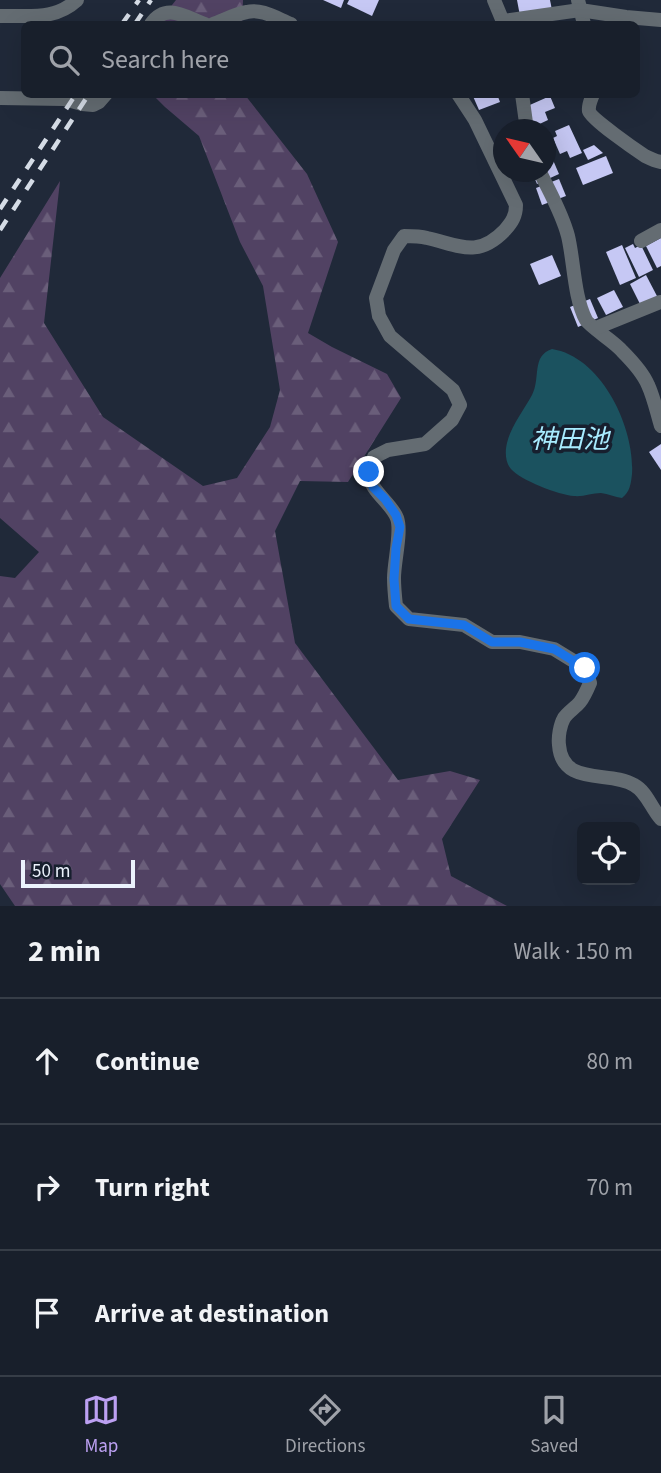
<!DOCTYPE html>
<html lang="en">
<head>
<meta charset="utf-8">
<style>
  body { margin:0; font-family:"Source Sans 3","Noto Sans JP",sans-serif; background:#212733; color:#f1f3f6 }
  .controls { position:absolute; right:21px; bottom:21px; display:grid; overflow:hidden; border-radius:10px; box-shadow:0 7px 28px #0002 }
  .controls button { width:63px; height:63px; display:grid; place-items:center; padding:0; border:0; border-bottom:2px solid #363d47; background:#181f2b; color:#f1f3f6; font:35px sans-serif }
  .compass { position:absolute; left:493px; top:119px; width:63px; height:63px; border-radius:50%; background:#181f2b; box-shadow:0 7px 28px #0002; rotate:304deg }
  .scale { position:absolute; left:21px; bottom:18px; width:114px; box-sizing:border-box; padding-left:7px; border:4px solid #ebf2fc; border-top:0; font-size:19px; line-height:24px; white-space:nowrap; color:#ebf2fc; -webkit-text-stroke:5px #171f2e; paint-order:stroke }
  .stop { position:absolute; width:21px; height:21px; margin:-16px; border:5px solid #1a73e8; border-radius:50%; background:#fff }
  .stop.end { background:#1a73e8; border-color:#fff; box-shadow:0 2px 7px #0008 }
  .list { margin:0; padding:0; list-style:none }
  h2 { display:flex; justify-content:space-between; align-items:center; height:91px; margin:0; padding:0 28px; font-size:30px }
  h2 small { font-size:23px; font-weight:400; color:#9fa2a9 }
  .list li { display:grid; grid-template-columns:46px 1fr auto; gap:21px; align-items:center; box-sizing:border-box; height:126px; padding:0 28px; border-top:2px solid #363d47 }
  .list b { display:block; font-size:26px; white-space:nowrap }
  .list em { font-size:23px; font-style:normal; color:#9fa2a9 }
  .icon { flex:none; width:38px; height:38px; fill:none; stroke:currentColor; stroke-width:2; stroke-linecap:round; stroke-linejoin:round }
  .map { position:relative; flex:none; width:661px; height:906px; overflow:hidden }
  .search { position:absolute; background:#181f2b; box-shadow:0 7px 28px #0002; left:21px; right:21px; top:21px; height:77px; display:flex; align-items:center; gap:18px; box-sizing:border-box; padding:0 24px; border-radius:10px; color:#9fa2a9; font-size:26px }
  .sheet { height:469px; background:#181f2b }
  nav { display:flex; justify-content:space-around; align-items:center; box-sizing:border-box; height:98px; border-top:2px solid #363d47; background:#181f2b; font-size:19px; color:#9fa2a9 }
  nav a { display:grid; justify-items:center; gap:4px }
  nav .on { color:#bca0f2 }
  .map>svg:first-child { display:block }
  .forest { fill:url(#forest-firs) }
  .water { fill:#1b525f }
  .building { fill:#c6c8f4 }
  .lines { fill:none; stroke-linecap:round; stroke-linejoin:round }
  .minor { stroke:#646c72; stroke-width:14 }
  .rail { stroke:#d5dce6; stroke-width:4.5; stroke-dasharray:12 12; stroke-linecap:butt }
  .route { stroke:#1a73e8; stroke-width:9 }
  .labels { text-anchor:middle; stroke-width:7; stroke-linejoin:round; paint-order:stroke }
  .water-label { font-size:26px; font-style:italic; fill:#a8ecff; stroke:#171f2e }
</style>
</head>
<body>
<div class="map">
<svg width="661" height="906" viewBox="0 0 661 906">
  <defs>
    <pattern id="forest-firs" width="22" height="20" patternUnits="userSpaceOnUse" patternTransform="scale(1.75)"><rect width="22" height="20" fill="#514263"/><path d="M5 1l3.5 6h-7zM16 11l3.5 6h-7z" fill="#6a5e7a"/></pattern>
  </defs>
  <rect width="100%" height="100%" fill="#202939"/>
  <g class="forest">
    <path d="M 176,0 L 243,0 L 242,24 L 157,24 Z"/>
    <path d="M 153,95 L 245,95 L 307,174 L 338,242 L 308,333 L 332,347 L 387,374 L 401,398 L 348,482 L 300,481 L 275,531 L 295,643 L 398,780 L 450,771 L 480,780 L 442,839 L 451,876 L 507,906 L 15,906 L 0,884 L 0,576 L 15,578 L 39,552 L 0,518 L 0,278 L 60,181 L 44,323 L 103,417 L 203,486 L 237,478 L 270,427 L 280,390 L 263,286 L 240,242 L 199,136 L 165,107 Z"/>
  </g>
  <path class="water" d="M 552,349 C 602,357 635,428 632,474 C 631,483 630,492 622,498 C 615,497 608,494 601,493 C 592,493 583,497 574,496 C 559,495 520,480 511,469 C 505,462 505,451 507,443 C 511,426 524,410 532,395 C 541,378 531,356 552,349 Z"/>
  <g class="building">
    <path d="M 323,0 L 344,0 L 341,8 Z"/>
    <path d="M 349,0 L 379,0 L 372,16 L 347,4 Z"/>
    <path d="M 517,0 L 550,0 L 553,15 L 521,21 Z"/>
    <path d="M 472,94 L 497,94 L 500,102 L 479,110 Z"/>
    <path d="M 550,96 L 555,108 L 545,112 L 548,120 L 531,128 L 523,108 Z"/>
    <path d="M 569,125 L 582,153 L 570,158 L 567,151 L 560,154 L 553,138 L 557,136 L 555,131 Z"/>
    <path d="M 594,145 L 603,153 L 588,160 L 583,150 Z"/>
    <path d="M 606,156 L 613,173 L 583,185 L 576,168 Z"/>
    <path d="M 553,160 L 559,174 L 537,184 L 532,172 L 546,172 L 546,164 Z"/>
    <path d="M 559,179 L 566,196 L 542,205 L 536,188 Z"/>
    <path d="M 661,238 L 661,266 L 657,268 L 646,246 Z"/>
    <path d="M 633,244 L 635,248 L 641,245 L 653,270 L 639,277 L 625,248 Z"/>
    <path d="M 622,245 L 636,278 L 620,285 L 606,252 Z"/>
    <path d="M 552,255 L 561,276 L 539,285 L 530,264 Z"/>
    <path d="M 646,275 L 658,298 L 641,306 L 630,284 Z"/>
    <path d="M 614,290 L 623,307 L 606,315 L 597,298 Z"/>
    <path d="M 590,299 L 598,318 L 578,327 L 570,307 Z"/>
    <path d="M 661,444 L 661,470 L 649,452 Z"/>
  </g>
  <g class="lines">
    <g class="minor">
      <path d="M 494,0 L 504,24"/>
      <path d="M 578,0 L 584,24"/>
      <path d="M 0,16 C 29,15 54,21 77,0"/>
      <path d="M 503,21 L 580,10 L 626,17 L 661,20"/>
      <path d="M 151,24 C 166,2 185,17 205,24"/>
      <path d="M 213,24 C 224,20 235,14 247,12 C 261,8 278,19 291,24"/>
      <path d="M 458,94 L 475,120 L 516,205 C 516,216 512,222 505,230 C 477,259 459,245 427,238 C 420,236 412,236 404,236 L 394,250 L 376,298 L 379,316 L 390,336 L 453,390 L 460,405 L 452,420 L 425,444 L 388,450 L 374,457 C 373,461 369,468 369,472 C 369,491 391,502 397,518 C 402,531 394,562 394,578 C 394,587 395,597 396,606 L 409,619 L 464,625 L 492,642 L 520,642 L 554,649 L 585,668 L 590,683 C 587,690 584,697 580,702 C 575,708 568,712 564,718 C 560,725 558,737 559,745 C 562,787 610,770 634,785 C 647,792 651,808 661,819"/>
      <path d="M 522,94 L 527,130"/>
      <path d="M 593,94 C 591,100 588,105 589,111 C 591,119 636,150 645,156 C 651,159 655,161 661,162"/>
      <path d="M 0,98 L 64,99 L 82,104 L 93,105 L 99,102 L 106,94"/>
      <path d="M 540,172 C 550,193 562,213 568,236 C 574,261 574,298 586,320 C 590,327 615,342 622,351 C 631,360 643,373 648,385 C 654,398 657,413 661,426"/>
      <path d="M 641,241 L 661,230"/>
      <path d="M 596,328 L 660,302"/>
    </g>
    <g class="rail">
      <path d="M 122,24 L 139,0"/>
      <path d="M 135,24 L 151,0"/>
      <path d="M 0,209 L 76,94"/>
      <path d="M 0,230 L 89,94"/>
    </g>
  </g>
  <g class="lines">
    <path class="route" d="M 369,472 L 373,487 L 385,499 L 396,515 L 400,527 L 396,548 L 394,579 L 396,606 L 409,619 L 464,625 L 492,642 L 520,642 L 554,649 L 585,668"/>
  </g>
  <g class="labels">
    <g class="water-label">
      <text x="570" y="448">神田池</text>
    </g>
  </g>
</svg>
<div class="controls">
<button><svg class="icon" aria-label="locate" viewBox="0 0 24 24"><circle cx="12" cy="12" r="6"/><path d="M12 2v4M12 18v4M2 12h4M18 12h4"/></svg></button>
</div>
<svg class="compass" viewBox="-18 -18 36 36"><path d="M0-13l5 13h-10z" fill="#e53935"/><path d="M0 13l5-13h-10z" fill="#9fa2a9"/></svg>
<div class="scale">50 m</div>
<div class="stop" style="left:585px;top:668px"></div>
<div class="stop end" style="left:369px;top:472px"></div>
<div class="search"><svg class="icon" aria-label="search" viewBox="0 0 24 24"><circle cx="10" cy="10" r="6"/><path d="M15 15l6 6"/></svg>Search here</div>
</div>
<section class="sheet">
<h2>2 min<small>Walk · 150 m</small></h2>
<ul class="list">
<li><svg class="icon" aria-label="ahead" viewBox="0 0 24 24"><path d="M12 20V5M6 11l6-6 6 6"/></svg><div><b>Continue</b></div><em>80 m</em></li>
<li><svg class="icon" aria-label="right" viewBox="0 0 24 24"><path d="M7 20v-9h11M14 6l5 5-5 5"/></svg><div><b>Turn right</b></div><em>70 m</em></li>
<li><svg class="icon" aria-label="arrive" viewBox="0 0 24 24"><path d="M6 21V4h12l-3 4 3 4H6"/></svg><div><b>Arrive at destination</b></div></li>
</ul>
</section>
<nav>
<a class="on"><svg class="icon" aria-label="map" viewBox="0 0 24 24"><path d="M3 6l6-2 6 2 6-2v14l-6 2-6-2-6 2zM9 4v14M15 6v14"/></svg>Map</a>
<a><svg class="icon" aria-label="directions" viewBox="0 0 24 24"><path d="M12 3l9 9-9 9-9-9zM9 14v-3h6M13 9l2 2-2 2"/></svg>Directions</a>
<a><svg class="icon" aria-label="saved" viewBox="0 0 24 24"><path d="M7 4h10v16l-5-4-5 4z"/></svg>Saved</a>
</nav>
</body>
</html>
